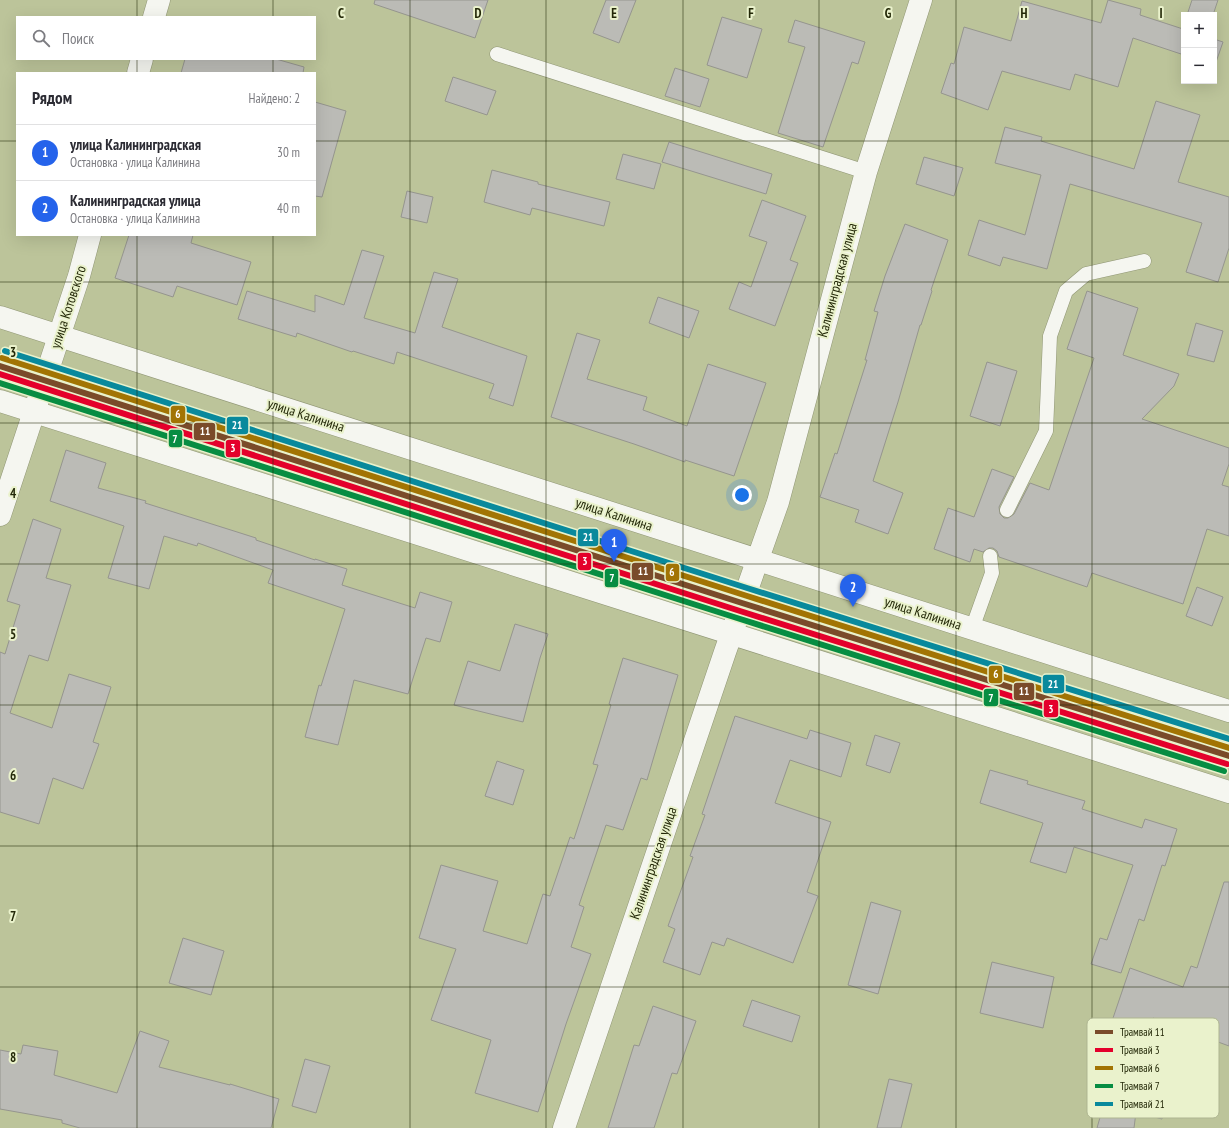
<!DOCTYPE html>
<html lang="ru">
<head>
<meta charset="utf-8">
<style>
  body { margin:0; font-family:"PT Sans Narrow",sans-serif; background:#f7f7f7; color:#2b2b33 }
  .controls { position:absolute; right:12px; top:12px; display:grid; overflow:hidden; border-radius:0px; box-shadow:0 4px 16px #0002 }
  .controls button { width:36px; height:36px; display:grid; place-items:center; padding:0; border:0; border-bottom:1px solid #e1e1e2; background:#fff; color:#2b2b33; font:20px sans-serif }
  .you { position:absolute; left:742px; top:495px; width:14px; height:14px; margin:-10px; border:3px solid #fff; border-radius:50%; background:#1a73e8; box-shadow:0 0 0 6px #1a73e833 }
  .badge { display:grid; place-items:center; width:26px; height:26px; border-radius:50%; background:#2563eb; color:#fff; font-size:13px; font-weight:700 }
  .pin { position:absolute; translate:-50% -33px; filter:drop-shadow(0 1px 2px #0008) }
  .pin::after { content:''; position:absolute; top:21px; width:14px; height:12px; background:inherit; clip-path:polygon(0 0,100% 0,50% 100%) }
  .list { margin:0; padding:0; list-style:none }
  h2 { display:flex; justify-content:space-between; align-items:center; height:52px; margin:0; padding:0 16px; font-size:17px }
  h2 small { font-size:13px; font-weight:400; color:#7c7c81 }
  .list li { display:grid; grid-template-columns:26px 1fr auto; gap:12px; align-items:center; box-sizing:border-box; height:56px; padding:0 16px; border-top:1px solid #e1e1e2 }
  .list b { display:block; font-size:15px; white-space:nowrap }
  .list p { margin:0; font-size:13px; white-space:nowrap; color:#7c7c81 }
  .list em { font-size:13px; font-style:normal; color:#7c7c81 }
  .icon { flex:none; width:22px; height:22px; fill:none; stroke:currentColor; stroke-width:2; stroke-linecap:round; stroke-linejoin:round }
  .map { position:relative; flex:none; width:1229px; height:1128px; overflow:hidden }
  .search { position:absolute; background:#fff; box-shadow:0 4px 16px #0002; left:16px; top:16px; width:300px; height:44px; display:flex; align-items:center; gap:10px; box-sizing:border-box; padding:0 14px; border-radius:0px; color:#7c7c81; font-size:15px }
  .panel { position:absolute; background:#fff; box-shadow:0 4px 16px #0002; left:16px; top:72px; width:300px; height:164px; border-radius:0px }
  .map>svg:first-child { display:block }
  .building { fill:#bbbbb6; stroke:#95958e }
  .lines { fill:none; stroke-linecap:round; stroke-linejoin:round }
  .service-casing { stroke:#909675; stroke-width:15 }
  .minor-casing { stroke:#909675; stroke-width:23 }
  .tertiary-casing { stroke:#909675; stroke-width:23 }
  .service { stroke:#f5f6f0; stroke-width:14 }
  .minor { stroke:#f5f6f0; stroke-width:22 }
  .tertiary { stroke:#f5f6f0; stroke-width:22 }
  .tram-1-casing { stroke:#eaf2cc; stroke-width:9 }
  .tram-2-casing { stroke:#eaf2cc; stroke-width:9 }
  .tram-3-casing { stroke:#eaf2cc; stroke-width:9 }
  .tram-4-casing { stroke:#eaf2cc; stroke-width:9 }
  .tram-5-casing { stroke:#eaf2cc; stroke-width:9 }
  .tram-1 { stroke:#7a4b2a; stroke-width:6 }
  .tram-2 { stroke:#e4002b; stroke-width:6 }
  .tram-3 { stroke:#a27403; stroke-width:6 }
  .tram-4 { stroke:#078d42; stroke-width:6 }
  .tram-5 { stroke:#09899c; stroke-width:6 }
  .grid { fill:none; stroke:#232808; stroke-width:1; stroke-opacity:0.55 }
  .labels { text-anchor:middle; stroke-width:4; stroke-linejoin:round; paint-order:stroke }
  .street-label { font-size:14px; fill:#232808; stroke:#eaf2cc }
  .key { fill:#eaf2cc; stroke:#aeb591; stroke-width:1 }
  .key-label { font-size:11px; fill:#232808 }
  .grid-label { font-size:13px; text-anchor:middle; font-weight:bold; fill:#232808; stroke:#eaf2cc; stroke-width:4; stroke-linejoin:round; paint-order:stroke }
  .line-badge { stroke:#eaf2cc; stroke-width:1.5 }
  .badge-label { font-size:11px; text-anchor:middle; font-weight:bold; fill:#fff }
</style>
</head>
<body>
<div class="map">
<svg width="1229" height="1128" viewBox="0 0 1229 1128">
  <rect width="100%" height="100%" fill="#bcc49a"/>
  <g class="building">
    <path d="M 375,0 L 488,0 L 475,38 L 374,4 Z"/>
    <path d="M 606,0 L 636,0 L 619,43 L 593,33 Z"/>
    <path d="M 1108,0 L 1141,9 L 1140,15 L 1183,29 L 1184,25 L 1184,55 L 1133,38 L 1118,87 L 1075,74 L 1070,90 L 1002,71 L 988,110 L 941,93 L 951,63 L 954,64 L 964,27 L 1011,41 L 1022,1 L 1101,23 Z"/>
    <path d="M 1192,0 L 1218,0 L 1213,15 L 1187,15 Z"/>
    <path d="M 722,17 L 762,29 L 747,78 L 707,65 Z"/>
    <path d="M 795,20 L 865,42 L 858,64 L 852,62 L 823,147 L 778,133 L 805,47 L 788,42 Z"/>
    <path d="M 1214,39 L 1223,42 L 1215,65 L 1214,64 Z"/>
    <path d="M 185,59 L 276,59 L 304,67 L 303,73 L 181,73 Z"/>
    <path d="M 675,68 L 709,79 L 700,107 L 665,96 Z"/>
    <path d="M 453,77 L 496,91 L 487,115 L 445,101 Z"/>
    <path d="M 1156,101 L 1200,115 L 1178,182 L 1229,197 L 1229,248 L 1218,282 L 1186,272 L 1202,223 L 1070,184 L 1047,269 L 1003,257 L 1000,266 L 968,255 L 979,220 L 1025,235 L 1041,175 L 995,163 L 1005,127 L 1042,137 L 1041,141 L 1134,169 Z"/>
    <path d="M 315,102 L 346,111 L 322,197 L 315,196 Z"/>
    <path d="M 669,142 L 772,174 L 766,194 L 662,162 Z"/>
    <path d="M 623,154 L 661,164 L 654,189 L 616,179 Z"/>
    <path d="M 924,157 L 963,168 L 954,196 L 916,184 Z"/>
    <path d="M 492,170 L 538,182 L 538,184 L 610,202 L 604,226 L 532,208 L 530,215 L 484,202 Z"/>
    <path d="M 407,191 L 433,197 L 427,223 L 401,217 Z"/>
    <path d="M 762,200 L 806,216 L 790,260 L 798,263 L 775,326 L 729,309 L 739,282 L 751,287 L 767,242 L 749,236 Z"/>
    <path d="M 905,224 L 948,240 L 931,290 L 932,291 L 921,325 L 920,325 L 898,402 L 873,481 L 903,493 L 888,534 L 855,522 L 859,510 L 820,497 L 835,453 L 837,454 L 867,360 L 865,360 L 878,312 L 874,311 L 885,276 Z"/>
    <path d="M 129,235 L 193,235 L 191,243 L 251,262 L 237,305 L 177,286 L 173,297 L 115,278 Z"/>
    <path d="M 362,250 L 384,256 L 364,318 L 415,333 L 434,272 L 458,279 L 442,327 L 527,356 L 513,406 L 489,398 L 494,384 L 397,352 L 394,364 L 353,351 L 352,352 L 297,333 L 296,337 L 238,319 L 247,291 L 315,312 L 315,295 L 344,305 Z"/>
    <path d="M 1087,291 L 1138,308 L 1123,355 L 1179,374 L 1174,386 L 1142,419 L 1229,448 L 1229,464 L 1222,485 L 1229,487 L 1229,536 L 1207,529 L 1183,604 L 1092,573 L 1087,587 L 999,557 L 997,551 L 993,548 L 989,548 L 983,552 L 974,549 L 970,562 L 934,549 L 948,508 L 974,517 L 992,469 L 1014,477 L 999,507 L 1000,514 L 1004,518 L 1008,518 L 1014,514 L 1030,483 L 1049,490 L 1094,358 L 1067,349 Z"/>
    <path d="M 658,297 L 699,311 L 689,338 L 649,323 Z"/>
    <path d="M 1196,323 L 1223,331 L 1214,362 L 1187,355 Z"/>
    <path d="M 577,333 L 600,340 L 587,379 L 647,397 L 643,410 L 687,426 L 708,364 L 766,383 L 734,476 L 685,460 L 685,462 L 634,444 L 551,417 Z"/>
    <path d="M 987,362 L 1017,371 L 1000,426 L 970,416 Z"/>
    <path d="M 66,450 L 106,463 L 98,488 L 146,501 L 145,503 L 234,531 L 256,538 L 256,540 L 315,560 L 315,559 L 347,569 L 342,585 L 415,608 L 420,592 L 452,602 L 440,642 L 426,638 L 408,694 L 354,680 L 338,745 L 305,737 L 319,685 L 321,686 L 345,609 L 268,583 L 273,570 L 198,543 L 197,546 L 164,536 L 149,589 L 108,578 L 124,526 L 50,501 Z"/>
    <path d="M 33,519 L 61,529 L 46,578 L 71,585 L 48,661 L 29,655 L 10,713 L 52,728 L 69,674 L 111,687 L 93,742 L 99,744 L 83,789 L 53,778 L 39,824 L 0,812 L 0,652 L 5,654 L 20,605 L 7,601 Z"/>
    <path d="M 1197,587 L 1223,597 L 1212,626 L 1186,616 Z"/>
    <path d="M 515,624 L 548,634 L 540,658 L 523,722 L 454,705 L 468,661 L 500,671 Z"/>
    <path d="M 623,658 L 678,675 L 647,780 L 641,778 L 623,830 L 606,825 L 579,905 L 584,907 L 571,947 L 591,954 L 566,1024 L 538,1112 L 475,1093 L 491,1040 L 431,1020 L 456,949 L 419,938 L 441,865 L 498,881 L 483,931 L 527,944 L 543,894 L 550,896 L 570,837 L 574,839 L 598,765 L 593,764 L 611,705 L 609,704 Z"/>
    <path d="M 735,716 L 807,739 L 810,730 L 851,743 L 841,777 L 790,760 L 775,803 L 831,822 L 807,892 L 818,896 L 793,963 L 727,938 L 724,946 L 712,942 L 700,975 L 663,962 L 675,929 L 668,926 L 693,857 L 690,856 L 705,815 L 702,814 Z"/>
    <path d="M 875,735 L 900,743 L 890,773 L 866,765 Z"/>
    <path d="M 497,761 L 524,770 L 513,805 L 485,796 Z"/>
    <path d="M 990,770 L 1028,781 L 1027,784 L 1085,801 L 1082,809 L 1142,828 L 1145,819 L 1177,829 L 1165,866 L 1162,865 L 1144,921 L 1139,919 L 1121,973 L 1091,964 L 1100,938 L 1107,940 L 1133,865 L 1074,847 L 1066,873 L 1030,862 L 1043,823 L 980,803 Z"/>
    <path d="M 1224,882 L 1229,882 L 1229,1046 L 1153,1018 L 1146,1036 L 1111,1024 L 1130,968 L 1183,987 L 1191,966 L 1197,968 Z"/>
    <path d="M 871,902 L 901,911 L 878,994 L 848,985 Z"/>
    <path d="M 183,938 L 224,951 L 211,995 L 169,983 Z"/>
    <path d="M 992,962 L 1054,977 L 1043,1028 L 980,1013 Z"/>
    <path d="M 752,1000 L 800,1016 L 792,1042 L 743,1026 Z"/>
    <path d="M 653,1006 L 696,1021 L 677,1074 L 672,1073 L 654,1128 L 608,1128 L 634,1045 L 639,1046 Z"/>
    <path d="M 140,1031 L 169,1041 L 159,1067 L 230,1085 L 230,1084 L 279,1099 L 271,1128 L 80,1128 L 62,1123 L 62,1120 L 0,1109 L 0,1050 L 21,1054 L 23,1045 L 58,1051 L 54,1075 L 117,1093 Z"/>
    <path d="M 305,1059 L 330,1066 L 316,1113 L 292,1106 Z"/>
    <path d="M 1112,1075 L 1169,1090 L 1162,1119 L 1136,1112 L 1134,1128 L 1097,1128 Z"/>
    <path d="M 889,1079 L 912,1084 L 901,1128 L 877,1128 Z"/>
  </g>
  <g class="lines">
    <defs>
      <g id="service">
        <path d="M 497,54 L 866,172"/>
        <path d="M 1007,510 L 1046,431 L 1050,336 L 1066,291 L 1086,274 L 1144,261"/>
        <path d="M 972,629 L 992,573 L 990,556"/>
      </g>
      <path id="minor" d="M 564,1128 L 725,652 L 778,502 L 866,172 L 921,0"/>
      <g id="tertiary">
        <path d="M 154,17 L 159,0"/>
        <path d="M 138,73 L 142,59"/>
        <path d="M 0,317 L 1229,711"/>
        <path d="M 0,401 L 1229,792"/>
        <path d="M 0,515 L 79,276 L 90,235"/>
      </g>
    </defs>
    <use href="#service" class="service-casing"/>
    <use href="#minor" class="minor-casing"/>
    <use href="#tertiary" class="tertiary-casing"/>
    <use href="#service" class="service"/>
    <use href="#minor" class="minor"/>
    <use href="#tertiary" class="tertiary"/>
    <defs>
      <path id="tram-1" d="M 0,366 L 742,603 L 1229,756"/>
      <path id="tram-2" d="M 0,374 L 740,611 L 1227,764"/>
      <path id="tram-3" d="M 2,358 L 744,595 L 1229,748"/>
      <path id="tram-4" d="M 0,383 L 737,618 L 1224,771"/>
      <path id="tram-5" d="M 5,351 L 747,588 L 1229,739"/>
    </defs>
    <use href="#tram-1" class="tram-1-casing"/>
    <use href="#tram-2" class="tram-2-casing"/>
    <use href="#tram-3" class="tram-3-casing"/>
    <use href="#tram-4" class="tram-4-casing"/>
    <use href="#tram-5" class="tram-5-casing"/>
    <use href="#tram-1" class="tram-1"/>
    <use href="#tram-2" class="tram-2"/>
    <use href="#tram-3" class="tram-3"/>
    <use href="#tram-4" class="tram-4"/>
    <use href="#tram-5" class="tram-5"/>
  </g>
  <path class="grid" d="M 137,0 L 137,17M 273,0 L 273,17M 410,0 L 410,1128M 546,0 L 546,1128M 683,0 L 683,1128M 819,0 L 819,1128M 956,0 L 956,1128M 1092,0 L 1092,1128M 137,59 L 137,73M 273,59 L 273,73M 0,141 L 17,141M 315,141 L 1229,141M 137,235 L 137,1128M 273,235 L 273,1128M 0,282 L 1229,282M 0,423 L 1229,423M 0,564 L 1229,564M 0,705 L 1229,705M 0,846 L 1229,846M 0,987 L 1229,987"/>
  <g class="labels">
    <g class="street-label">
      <text transform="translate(837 280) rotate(-75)" y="5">Калининградская улица</text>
      <text transform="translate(68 307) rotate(-72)" y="5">улица Котовского</text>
      <text transform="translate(306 415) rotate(18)" y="5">улица Калинина</text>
      <text transform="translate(614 514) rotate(18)" y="5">улица Калинина</text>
      <text transform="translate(923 613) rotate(18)" y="5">улица Калинина</text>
      <text transform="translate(653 863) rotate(-71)" y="5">Калининградская улица</text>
    </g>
  </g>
  <rect x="1087" y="1018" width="132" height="100" rx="6" class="key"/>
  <rect x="1095" y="1030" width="18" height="4" fill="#7a4b2a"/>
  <rect x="1095" y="1048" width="18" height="4" fill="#e4002b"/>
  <rect x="1095" y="1066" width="18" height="4" fill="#a27403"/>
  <rect x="1095" y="1084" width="18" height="4" fill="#078d42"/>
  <rect x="1095" y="1102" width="18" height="4" fill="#09899c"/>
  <g class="key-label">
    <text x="1120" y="1036">Трамвай 11</text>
    <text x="1120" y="1054">Трамвай 3</text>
    <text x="1120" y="1072">Трамвай 6</text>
    <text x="1120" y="1090">Трамвай 7</text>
    <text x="1120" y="1108">Трамвай 21</text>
  </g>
  <g class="grid-label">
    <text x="341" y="18">C</text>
    <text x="478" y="18">D</text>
    <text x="614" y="18">E</text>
    <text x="751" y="18">F</text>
    <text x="888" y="18">G</text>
    <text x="1024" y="18">H</text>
    <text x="1161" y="18">I</text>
    <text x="13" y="357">3</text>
    <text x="13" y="498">4</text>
    <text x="13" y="639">5</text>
    <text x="13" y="780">6</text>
    <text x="13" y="921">7</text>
    <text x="13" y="1062">8</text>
  </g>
  <g class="line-badge">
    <rect x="170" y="405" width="16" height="19" rx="4" fill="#a27403"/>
    <rect x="226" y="416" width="23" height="19" rx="4" fill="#09899c"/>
    <rect x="193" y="422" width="23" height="19" rx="4" fill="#7a4b2a"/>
    <rect x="168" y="429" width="15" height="19" rx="4" fill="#078d42"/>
    <rect x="225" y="439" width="16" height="19" rx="4" fill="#e4002b"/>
    <rect x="577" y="528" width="22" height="19" rx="4" fill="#09899c"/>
    <rect x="577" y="552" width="15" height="19" rx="4" fill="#e4002b"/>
    <rect x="631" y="562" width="23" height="19" rx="4" fill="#7a4b2a"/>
    <rect x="665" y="563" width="15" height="19" rx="4" fill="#a27403"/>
    <rect x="604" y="568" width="15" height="20" rx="4" fill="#078d42"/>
    <rect x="988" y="665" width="15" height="19" rx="4" fill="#a27403"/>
    <rect x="1042" y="674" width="23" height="20" rx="4" fill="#09899c"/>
    <rect x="1013" y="682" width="22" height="19" rx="4" fill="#7a4b2a"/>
    <rect x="983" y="688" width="16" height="19" rx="4" fill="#078d42"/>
    <rect x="1043" y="699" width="16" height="19" rx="4" fill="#e4002b"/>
  </g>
  <g class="badge-label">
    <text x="178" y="418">6</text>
    <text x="237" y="429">21</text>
    <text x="205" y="435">11</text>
    <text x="175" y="443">7</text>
    <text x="233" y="452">3</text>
    <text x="588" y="541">21</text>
    <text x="585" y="565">3</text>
    <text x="643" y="575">11</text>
    <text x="672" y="576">6</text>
    <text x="612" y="582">7</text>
    <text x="996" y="678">6</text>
    <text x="1053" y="688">21</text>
    <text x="1024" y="695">11</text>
    <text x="991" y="702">7</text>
    <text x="1051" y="713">3</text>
  </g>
</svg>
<div class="controls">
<button>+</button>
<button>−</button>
</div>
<div class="you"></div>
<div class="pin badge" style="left:614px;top:562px">1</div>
<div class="pin badge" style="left:853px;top:607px">2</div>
<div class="search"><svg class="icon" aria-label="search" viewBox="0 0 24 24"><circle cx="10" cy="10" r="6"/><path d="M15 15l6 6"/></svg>Поиск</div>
<section class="panel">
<h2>Рядом<small>Найдено: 2</small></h2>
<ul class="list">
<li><span class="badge">1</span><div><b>улица Калининградская</b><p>Остановка · улица Калинина</p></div><em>30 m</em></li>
<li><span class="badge">2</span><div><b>Калининградская улица</b><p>Остановка · улица Калинина</p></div><em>40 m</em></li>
</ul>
</section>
</div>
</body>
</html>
